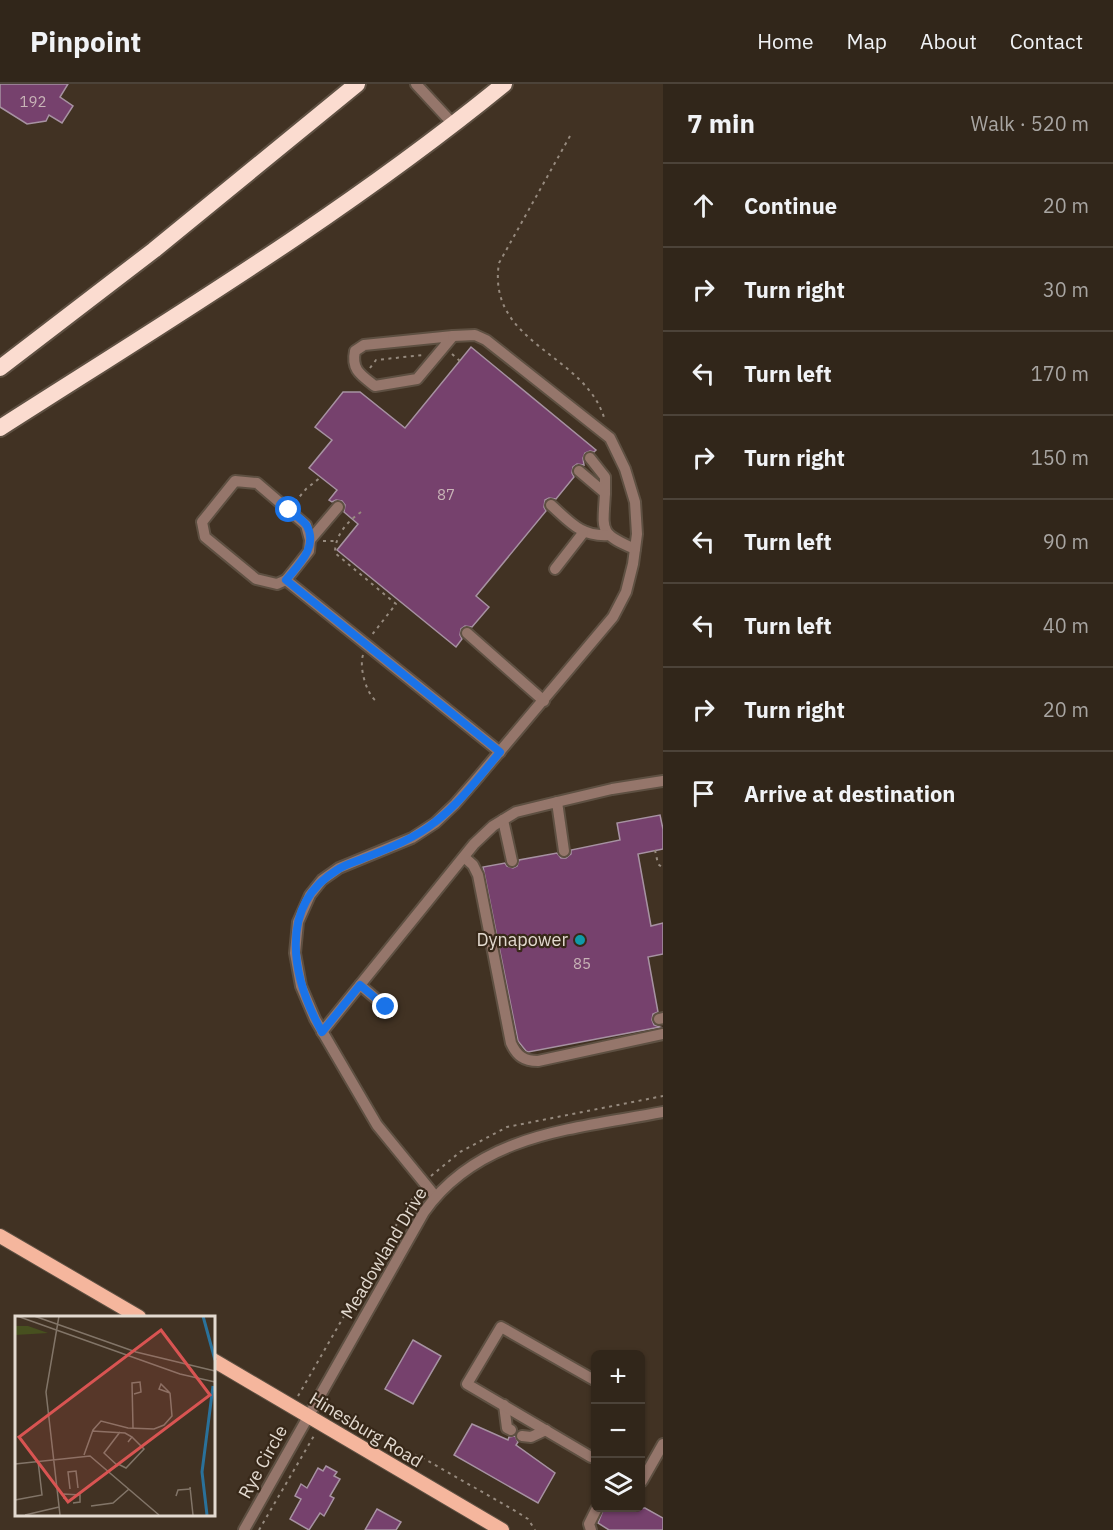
<!DOCTYPE html>
<html lang="en">
<head>
<meta charset="utf-8">
<style>
  body { margin:0; font-family:"IBM Plex Sans",sans-serif; background:#3d3227; color:#f1f3f6 }
  .controls { position:absolute; right:18px; bottom:18px; display:grid; overflow:hidden; border-radius:9px; box-shadow:0 2px 4px #0004 }
  .controls button { width:54px; height:54px; display:grid; place-items:center; padding:0; border:0; border-bottom:2px solid #4c4339; background:#31261a; color:#f1f3f6; font:30px sans-serif }
  .stop { position:absolute; width:18px; height:18px; margin:-14px; border:4px solid #1a73e8; border-radius:50%; background:#fff }
  .stop.end { background:#1a73e8; border-color:#fff; box-shadow:0 2px 6px #0008 }
  .list { margin:0; padding:0; list-style:none }
  h2 { display:flex; justify-content:space-between; align-items:center; height:78px; margin:0; padding:0 24px; font-size:26px }
  h2 small { font-size:20px; font-weight:400; color:#a8a5a2 }
  .list li { display:grid; grid-template-columns:39px 1fr auto; gap:18px; align-items:center; box-sizing:border-box; height:84px; padding:0 24px; border-top:2px solid #4c4339 }
  .list b { display:block; font-size:22px; white-space:nowrap }
  .list em { font-size:20px; font-style:normal; color:#a8a5a2 }
  .icon { flex:none; width:33px; height:33px; fill:none; stroke:currentColor; stroke-width:2; stroke-linecap:round; stroke-linejoin:round }
  .map { position:relative; flex:none; width:663px; height:1446px; overflow:hidden }
  header { display:flex; align-items:center; gap:36px; box-sizing:border-box; height:84px; padding:0 30px; background:#31261a; border-bottom:2px solid #4c4339 }
  header strong { font-size:28px }
  nav { display:flex; gap:33px; margin-inline-start:auto; font-size:21px }
  main { display:flex }
  aside { flex:1; background:#31261a }
  .map>svg:first-child { display:block }
  .building { fill:#76416d; stroke:#a792a2; stroke-width:1.5 }
  .lines { fill:none; stroke-linecap:round; stroke-linejoin:round }
  .minor-casing { stroke:#5e5042; stroke-width:14 }
  .major-casing { stroke:#5e5042; stroke-width:16 }
  .highway-casing { stroke:#5e5042; stroke-width:20 }
  .path { stroke:#968a7e; stroke-width:2; stroke-dasharray:3 4.5; stroke-linecap:butt }
  .minor { stroke:#95766b; stroke-width:10 }
  .major { stroke:#f5b69d; stroke-width:14 }
  .highway { stroke:#fbdcd0; stroke-width:16 }
  .route { stroke:#1a73e8; stroke-width:8 }
  .culture-dot { fill:#0f9aa8; stroke:#372819; stroke-width:2 }
  .labels { text-anchor:middle; stroke-width:4.5; stroke-linejoin:round; paint-order:stroke }
  .number-label { font-size:15px; fill:#c8b4b7 }
  .poi-label { font-size:18px; fill:#e3dad0; stroke:#372819; text-anchor:end }
  .street-label { font-size:18px; fill:#e3dad0; stroke:#372819 }
  .inset-river { fill:none; stroke:#2a719a; stroke-width:3 }
  .inset-road { fill:none; stroke:#827568; stroke-width:1.5 }
  .view { fill:#d95452; fill-opacity:0.15; stroke:#d95452; stroke-width:3 }
  .inset-edge { fill:none; stroke:#e3dad0; stroke-width:3 }
</style>
</head>
<body>
<header>
<strong>Pinpoint</strong>
<nav><a>Home</a><a>Map</a><a>About</a><a>Contact</a></nav>
</header>
<main>
<div class="map">
<svg width="663" height="1446" viewBox="0 0 663 1446">
  <rect width="100%" height="100%" fill="#413223"/>
  <g class="building">
    <path d="M 0,0 L 68,0 L 60,13 L 73,22 L 62,39 L 49,31 L 46,37 L 27,40 L 0,23 Z"/>
    <path d="M 471,263 L 596,366 L 594,368 L 590,367 L 585,369 L 583,374 L 584,381 L 577,380 L 573,383 L 572,389 L 574,393 L 556,415 L 549,414 L 545,416 L 544,423 L 546,427 L 476,512 L 489,523 L 472,543 L 465,542 L 461,545 L 460,551 L 462,555 L 456,563 L 337,466 L 358,440 L 344,428 L 345,421 L 342,417 L 336,416 L 332,418 L 329,416 L 337,406 L 309,384 L 332,356 L 315,343 L 343,308 L 360,308 L 405,344 Z"/>
    <path d="M 660,731 L 663,745 L 663,765 L 638,770 L 651,842 L 663,839 L 663,870 L 648,873 L 658,928 L 653,930 L 652,936 L 654,941 L 660,943 L 528,968 L 526,967 L 518,957 L 483,783 L 505,779 L 507,782 L 513,784 L 517,782 L 519,776 L 557,769 L 561,774 L 566,774 L 571,770 L 571,766 L 620,756 L 617,739 Z"/>
    <path d="M 413,1256 L 441,1272 L 413,1320 L 385,1305 Z"/>
    <path d="M 472,1340 L 508,1356 L 509,1353 L 515,1352 L 518,1358 L 516,1361 L 555,1389 L 538,1419 L 454,1371 Z"/>
    <path d="M 326,1382 L 337,1388 L 334,1392 L 340,1395 L 330,1412 L 334,1414 L 324,1432 L 320,1429 L 309,1446 L 290,1435 L 301,1415 L 295,1412 L 301,1400 L 307,1404 L 318,1384 L 323,1387 Z"/>
    <path d="M 604,1424 L 645,1424 L 663,1434 L 663,1446 L 609,1446 L 598,1439 Z"/>
    <path d="M 377,1425 L 401,1438 L 396,1446 L 365,1446 Z"/>
  </g>
  <g class="lines">
    <defs>
      <g id="minor">
        <path d="M 416,0 L 454,41"/>
        <path d="M 453,252 L 417,295 L 375,302 C 361,291 351,286 355,267 L 364,261 Z"/>
        <path d="M 590,374 L 605,393 L 605,409"/>
        <path d="M 579,387 L 605,409 C 603,447 598,449 635,465"/>
        <path d="M 235,397 L 257,399 L 306,441 L 310,456 L 309,467 L 298,481 L 286,496 L 277,500 L 256,495 L 205,453 L 202,438 Z"/>
        <path d="M 551,421 C 570,438 581,453 609,451"/>
        <path d="M 310,456 L 338,423"/>
        <path d="M 555,485 L 583,449"/>
        <path d="M 286,496 L 500,668"/>
        <path d="M 467,549 L 544,617"/>
        <path d="M 557,718 L 612,705 L 663,697"/>
        <path d="M 503,736 L 512,777"/>
        <path d="M 464,773 L 473,781 L 478,791 L 511,959 C 517,972 524,977 538,977 L 663,950"/>
        <path d="M 360,901 L 386,923"/>
        <path d="M 659,935 L 663,934"/>
        <path d="M 322,948 L 474,760 L 493,742 L 516,728 L 557,718 L 564,767"/>
        <path d="M 435,1112 L 377,1041 L 315,935 L 301,902 L 295,869 L 298,838 L 310,811 L 322,796 L 339,784 L 412,754 L 435,739 L 455,720 L 475,697 L 613,533 L 626,508 L 633,480 L 637,450 L 635,418 L 625,385 L 610,354 L 486,256 L 475,251 L 453,252"/>
        <path d="M 504,1321 L 507,1344 L 511,1346"/>
        <path d="M 522,1352 L 531,1353 L 546,1346"/>
        <path d="M 591,1373 L 467,1300 L 501,1243 L 596,1297"/>
        <path d="M 640,1396 L 642,1397 L 663,1360"/>
        <path d="M 244,1446 L 424,1128 C 480,1049 575,1045 663,1028"/>
        <path d="M 591,1446 L 589,1440 L 597,1424"/>
      </g>
      <g id="major">
        <path d="M 0,1152 L 139,1233"/>
        <path d="M 213,1276 L 502,1446"/>
      </g>
      <g id="highway">
        <path d="M 0,284 L 154,166 L 357,0"/>
        <path d="M 0,344 C 172,234 346,129 504,0"/>
      </g>
    </defs>
    <use href="#minor" class="minor-casing"/>
    <use href="#major" class="major-casing"/>
    <use href="#highway" class="highway-casing"/>
    <g class="path">
      <path d="M 570,52 L 499,179 C 486,261 588,270 605,337"/>
      <path d="M 452,270 L 460,277"/>
      <path d="M 370,284 L 376,276 L 423,271"/>
      <path d="M 295,418 L 306,405 L 321,393"/>
      <path d="M 361,428 C 347,438 335,451 335,469 L 396,520 L 371,552"/>
      <path d="M 323,457 L 335,457"/>
      <path d="M 363,571 C 359,583 366,609 376,617"/>
      <path d="M 655,766 L 658,780 L 663,784"/>
      <path d="M 431,1092 L 460,1068 L 507,1043 L 663,1012"/>
      <path d="M 298,1312 L 409,1119 L 418,1108"/>
      <path d="M 400,1370 L 413,1370 L 423,1374 L 517,1428 L 528,1435 L 535,1446"/>
      <path d="M 259,1446 L 315,1350"/>
    </g>
    <use href="#minor" class="minor"/>
    <use href="#major" class="major"/>
    <use href="#highway" class="highway"/>
  </g>
  <g class="lines">
    <path class="route" d="M 289,426 C 294,430 303,436 307,442 C 318,463 299,480 286,496 L 500,668 C 480,692 460,719 435,738 C 414,755 387,765 362,775 C 354,778 344,781 337,786 C 276,823 293,896 322,948 L 360,901 L 386,923"/>
  </g>
  <circle class="culture-dot" cx="580" cy="856" r="6"/>
  <g class="labels">
    <g class="number-label">
      <text x="33" y="23">192</text>
      <text x="446" y="416">87</text>
      <text x="582" y="885">85</text>
    </g>
    <g class="poi-label">
      <text x="568" y="862">Dynapower</text>
    </g>
    <g class="street-label">
      <text transform="translate(384 1169) rotate(-59)" y="6">Meadowland Drive</text>
      <text transform="translate(366 1346) rotate(31)" y="6">Hinesburg Road</text>
      <text transform="translate(263 1378) rotate(-61)" y="6">Rye Circle</text>
    </g>
  </g>
  <g transform="translate(15 1232)">
    <rect width="200" height="200" fill="#413223"/>
    <path d="M 0,10 L 13,10 L 33,17 L 0,19 Z" fill="#47501f"/>
    <path class="inset-river" d="M 188,0 L 200,44M 192,199 L 187,156 L 198,70"/>
    <path class="inset-road" d="M 2,0 L 165,58 L 200,66M 19,0 L 121,36 L 200,55M 44,0 L 31,76 L 45,199M 146,68 L 155,77 L 144,73 ZM 118,112 L 117,67 L 125,66 L 126,76 L 119,78M 77,115 L 110,117 L 117,121 L 113,126M 69,139 L 78,114 L 86,105 L 113,112 L 139,113 L 149,109 L 157,100 L 155,77M 0,148 L 75,140 L 144,199M 103,148 L 111,152 L 129,133 L 117,121M 103,150 L 89,137 L 105,116M 175,171 L 178,199M 55,173 L 53,156 L 61,155 L 63,172M 161,180 L 163,174 L 176,173M 49,183 L 49,178 L 65,179 L 65,186 L 58,187M 0,184 L 27,179 L 23,145M 76,190 L 98,187 L 114,173M 10,199 L 44,191"/>
    <path class="view" d="M 146,14 L 195,79 L 53,186 L 4,121 Z"/>
    <rect width="200" height="200" class="inset-edge"/>
  </g>
</svg>
<div class="controls">
<button>+</button>
<button>−</button>
<button><svg class="icon" aria-label="layers" viewBox="0 0 24 24"><path d="M12 4l9 5-9 5-9-5zM3 14l9 5 9-5"/></svg></button>
</div>
<div class="stop" style="left:289px;top:426px"></div>
<div class="stop end" style="left:386px;top:923px"></div>
</div>
<aside>
<h2>7 min<small>Walk · 520 m</small></h2>
<ul class="list">
<li><svg class="icon" aria-label="ahead" viewBox="0 0 24 24"><path d="M12 20V5M6 11l6-6 6 6"/></svg><div><b>Continue</b></div><em>20 m</em></li>
<li><svg class="icon" aria-label="right" viewBox="0 0 24 24"><path d="M7 20v-9h11M14 6l5 5-5 5"/></svg><div><b>Turn right</b></div><em>30 m</em></li>
<li><svg class="icon" aria-label="left" viewBox="0 0 24 24"><path d="M17 20v-9H6M10 6l-5 5 5 5"/></svg><div><b>Turn left</b></div><em>170 m</em></li>
<li><svg class="icon" aria-label="right" viewBox="0 0 24 24"><path d="M7 20v-9h11M14 6l5 5-5 5"/></svg><div><b>Turn right</b></div><em>150 m</em></li>
<li><svg class="icon" aria-label="left" viewBox="0 0 24 24"><path d="M17 20v-9H6M10 6l-5 5 5 5"/></svg><div><b>Turn left</b></div><em>90 m</em></li>
<li><svg class="icon" aria-label="left" viewBox="0 0 24 24"><path d="M17 20v-9H6M10 6l-5 5 5 5"/></svg><div><b>Turn left</b></div><em>40 m</em></li>
<li><svg class="icon" aria-label="right" viewBox="0 0 24 24"><path d="M7 20v-9h11M14 6l5 5-5 5"/></svg><div><b>Turn right</b></div><em>20 m</em></li>
<li><svg class="icon" aria-label="arrive" viewBox="0 0 24 24"><path d="M6 21V4h12l-3 4 3 4H6"/></svg><div><b>Arrive at destination</b></div></li>
</ul>
</aside>
</main>
</body>
</html>
